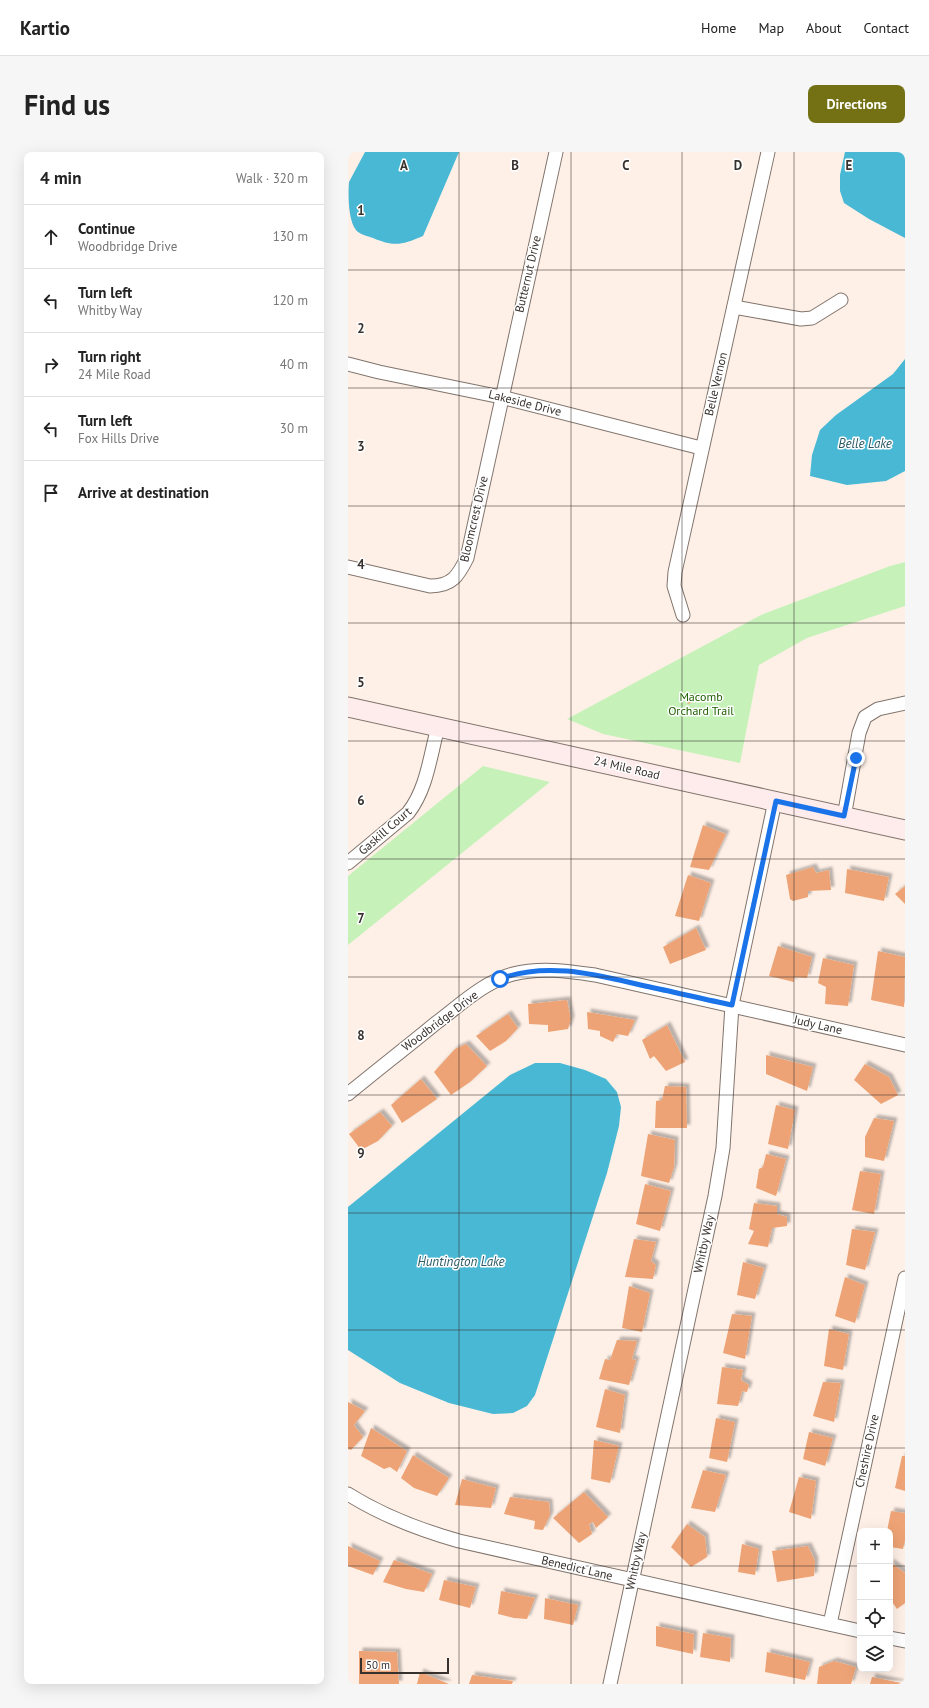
<!DOCTYPE html>
<html lang="en">
<head>
<meta charset="utf-8">
<style>
  body { margin:0; font-family:"PT Sans",sans-serif; background:#f6f6f6; color:#222 }
  .controls { position:absolute; right:12px; bottom:12px; display:grid; overflow:hidden; border-radius:8px; box-shadow:0 4px 16px #0002 }
  .controls button { width:36px; height:36px; display:grid; place-items:center; padding:0; border:0; border-bottom:1px solid #e0e0e0; background:#fff; color:#222; font:20px sans-serif }
  .scale { position:absolute; left:12px; bottom:10px; width:89px; box-sizing:border-box; padding-left:4px; border:2px solid #37312e; border-top:0; font-size:11px; line-height:14px; white-space:nowrap; color:#37312e; -webkit-text-stroke:3px #fff; paint-order:stroke }
  .stop { position:absolute; width:12px; height:12px; margin:-9px; border:3px solid #1a73e8; border-radius:50%; background:#fff }
  .stop.end { background:#1a73e8; border-color:#fff; box-shadow:0 1px 4px #0008 }
  .list { margin:0; padding:0; list-style:none }
  h2 { display:flex; justify-content:space-between; align-items:center; height:52px; margin:0; padding:0 16px; font-size:17px }
  h2 small { font-size:13px; font-weight:400; color:#767676 }
  .list li { display:grid; grid-template-columns:26px 1fr auto; gap:12px; align-items:center; box-sizing:border-box; height:64px; padding:0 16px; border-top:1px solid #e0e0e0 }
  .list b { display:block; font-size:15px; white-space:nowrap }
  .list p { margin:0; font-size:13px; white-space:nowrap; color:#767676 }
  .list em { font-size:13px; font-style:normal; color:#767676 }
  .icon { flex:none; width:22px; height:22px; fill:none; stroke:currentColor; stroke-width:2; stroke-linecap:round; stroke-linejoin:round }
  .map { position:relative; flex:none; width:557px; height:1532px; overflow:hidden; border-radius:8px }
  header { display:flex; align-items:center; gap:24px; box-sizing:border-box; height:56px; padding:0 20px; background:#fff; border-bottom:1px solid #e0e0e0 }
  header strong { font-size:19px }
  nav { display:flex; gap:22px; margin-inline-start:auto; font-size:14px }
  .intro { display:flex; align-items:center; justify-content:space-between; box-sizing:border-box; height:96px; padding:0 24px }
  h1 { margin:0; font-size:28px }
  .button { padding:10px 18px; border-radius:8px; background:#737113; color:#fff; font-size:14px; font-weight:700 }
  main { display:flex; gap:24px; padding:0 24px }
  aside { flex:1; background:#fff; border-radius:8px; box-shadow:0 4px 16px #0002 }
  .map>svg:first-child { display:block }
  .green { fill:#c6f2ba }
  .water { fill:#48b8d4 }
  .building { fill:#eda374; filter:url(#shadow) }
  .lines { fill:none; stroke-linecap:round; stroke-linejoin:round }
  .street-casing { stroke:#80746c; stroke-width:15 }
  .secondary-casing { stroke:#80746c; stroke-width:21 }
  .street { stroke:#fff; stroke-width:13 }
  .secondary { stroke:#feebec; stroke-width:19 }
  .route { stroke:#1a73e8; stroke-width:5 }
  .grid { fill:none; stroke:#37312e; stroke-width:1; stroke-opacity:0.55 }
  .labels { text-anchor:middle; stroke-width:3; stroke-linejoin:round; paint-order:stroke }
  .street-label { font-size:12px; fill:#37312e; stroke:#fff }
  .park-label { font-size:12px; fill:#1e6000; stroke:#fff }
  .water-label { font-size:13px; font-style:italic; fill:#2b5a67; stroke:#fff }
  .grid-label { font-size:13px; text-anchor:middle; font-weight:bold; fill:#37312e; stroke:#fff; stroke-width:3; stroke-linejoin:round; paint-order:stroke }
</style>
</head>
<body>
<header>
<strong>Kartio</strong>
<nav><a>Home</a><a>Map</a><a>About</a><a>Contact</a></nav>
</header>
<div class="intro"><h1>Find us</h1><a class="button">Directions</a></div>
<main>
<aside>
<h2>4 min<small>Walk · 320 m</small></h2>
<ul class="list">
<li><svg class="icon" aria-label="ahead" viewBox="0 0 24 24"><path d="M12 20V5M6 11l6-6 6 6"/></svg><div><b>Continue</b><p>Woodbridge Drive</p></div><em>130 m</em></li>
<li><svg class="icon" aria-label="left" viewBox="0 0 24 24"><path d="M17 20v-9H6M10 6l-5 5 5 5"/></svg><div><b>Turn left</b><p>Whitby Way</p></div><em>120 m</em></li>
<li><svg class="icon" aria-label="right" viewBox="0 0 24 24"><path d="M7 20v-9h11M14 6l5 5-5 5"/></svg><div><b>Turn right</b><p>24 Mile Road</p></div><em>40 m</em></li>
<li><svg class="icon" aria-label="left" viewBox="0 0 24 24"><path d="M17 20v-9H6M10 6l-5 5 5 5"/></svg><div><b>Turn left</b><p>Fox Hills Drive</p></div><em>30 m</em></li>
<li><svg class="icon" aria-label="arrive" viewBox="0 0 24 24"><path d="M6 21V4h12l-3 4 3 4H6"/></svg><div><b>Arrive at destination</b></div></li>
</ul>
</aside>
<div class="map">
<svg width="557" height="1532" viewBox="0 0 557 1532">
  <defs>
    <filter id="shadow"><feDropShadow dx="3.5" dy="-3.5" stdDeviation="1" flood-color="#0004"/></filter>
  </defs>
  <rect width="100%" height="100%" fill="#fef0e7"/>
  <g class="green">
    <path d="M 557,410 L 557,454 L 459,486 L 411,513 L 392,611 L 255,582 L 219,567 L 413,463 L 542,414 Z"/>
    <path d="M 135,614 L 202,630 L 0,793 L 0,724 Z"/>
  </g>
  <g class="water">
    <path d="M 17,0 L 111,0 L 75,84 C 54,93 46,95 25,86 C 20,84 14,83 10,80 C 0,72 0,43 1,30 Z"/>
    <path d="M 497,0 L 557,0 L 557,86 L 521,67 L 496,51 L 492,39 L 492,23 Z"/>
    <path d="M 557,207 L 557,319 L 538,329 L 499,333 L 462,324 L 464,303 L 472,278 L 488,263 L 545,222 Z"/>
    <path d="M 187,911 L 212,911 L 237,918 L 258,927 L 269,940 L 273,955 L 271,974 L 259,1021 L 187,1243 L 179,1254 L 165,1261 L 145,1262 L 101,1251 L 52,1231 L 0,1198 L 0,1055 L 162,923 Z"/>
  </g>
  <g class="building">
    <path d="M 345,545 L 347,549 L 340,552 L 338,548 Z"/>
    <path d="M 355,673 L 378,682 L 361,718 L 342,715 Z"/>
    <path d="M 465,715 L 468,721 L 481,718 L 483,738 L 460,739 L 460,745 L 445,749 L 442,747 L 438,723 Z"/>
    <path d="M 499,717 L 541,725 L 536,749 L 497,741 Z"/>
    <path d="M 340,723 L 363,731 L 351,769 L 327,764 Z"/>
    <path d="M 557,734 L 557,752 L 547,742 Z"/>
    <path d="M 348,776 L 358,798 L 322,812 L 315,795 Z"/>
    <path d="M 430,794 L 464,805 L 459,826 L 446,825 L 446,830 L 421,824 Z"/>
    <path d="M 530,799 L 557,805 L 556,855 L 523,848 Z"/>
    <path d="M 475,806 L 506,813 L 500,854 L 477,852 L 478,835 L 470,831 Z"/>
    <path d="M 219,848 L 223,867 L 220,877 L 200,880 L 200,873 L 181,872 L 180,852 Z"/>
    <path d="M 239,860 L 287,868 L 280,884 L 269,882 L 265,890 L 252,884 L 252,879 L 240,877 Z"/>
    <path d="M 160,862 L 170,876 L 158,889 L 142,899 L 128,884 Z"/>
    <path d="M 319,873 L 337,910 L 318,919 L 306,904 L 302,907 L 294,888 Z"/>
    <path d="M 118,892 L 139,914 L 122,930 L 103,943 L 86,920 L 107,897 Z"/>
    <path d="M 418,903 L 465,915 L 459,939 L 418,922 Z"/>
    <path d="M 517,912 L 541,925 L 550,943 L 533,952 L 506,928 Z"/>
    <path d="M 73,927 L 89,947 L 54,971 L 43,953 Z"/>
    <path d="M 317,934 L 338,935 L 339,976 L 307,976 L 308,949 L 314,948 Z"/>
    <path d="M 428,953 L 447,958 L 440,997 L 420,992 Z"/>
    <path d="M 32,960 L 44,974 L 30,989 L 13,998 L 1,982 Z"/>
    <path d="M 526,966 L 546,969 L 536,1009 L 517,1005 L 517,985 Z"/>
    <path d="M 300,982 L 327,988 L 326,1015 L 321,1031 L 293,1024 Z"/>
    <path d="M 418,1002 L 438,1007 L 428,1044 L 408,1036 L 411,1017 L 415,1015 Z"/>
    <path d="M 512,1019 L 533,1022 L 526,1062 L 504,1058 Z"/>
    <path d="M 297,1032 L 323,1039 L 312,1079 L 288,1072 Z"/>
    <path d="M 406,1051 L 429,1054 L 429,1062 L 439,1065 L 439,1074 L 424,1076 L 420,1095 L 400,1092 L 406,1079 L 401,1077 Z"/>
    <path d="M 504,1077 L 527,1080 L 517,1118 L 498,1113 Z"/>
    <path d="M 286,1087 L 308,1090 L 303,1109 L 308,1113 L 305,1127 L 277,1125 Z"/>
    <path d="M 395,1110 L 416,1116 L 407,1147 L 389,1143 Z"/>
    <path d="M 497,1125 L 517,1133 L 507,1171 L 487,1164 Z"/>
    <path d="M 281,1134 L 302,1141 L 294,1180 L 274,1176 Z"/>
    <path d="M 384,1162 L 404,1164 L 397,1207 L 375,1201 Z"/>
    <path d="M 481,1177 L 501,1182 L 495,1218 L 476,1214 Z"/>
    <path d="M 269,1188 L 289,1189 L 284,1207 L 288,1208 L 281,1233 L 251,1227 L 257,1207 L 262,1208 Z"/>
    <path d="M 374,1215 L 395,1218 L 393,1228 L 401,1233 L 399,1240 L 394,1239 L 390,1254 L 369,1252 Z"/>
    <path d="M 475,1230 L 493,1231 L 486,1270 L 465,1264 Z"/>
    <path d="M 257,1237 L 277,1243 L 272,1281 L 248,1275 Z"/>
    <path d="M 0,1250 L 17,1259 L 6,1273 L 15,1285 L 3,1298 L 0,1297 Z"/>
    <path d="M 368,1266 L 387,1270 L 379,1310 L 361,1306 Z"/>
    <path d="M 23,1276 L 59,1299 L 49,1320 L 42,1315 L 36,1317 L 13,1304 Z"/>
    <path d="M 461,1280 L 485,1286 L 477,1314 L 455,1307 Z"/>
    <path d="M 246,1288 L 271,1294 L 262,1331 L 243,1327 Z"/>
    <path d="M 65,1303 L 101,1326 L 89,1344 L 66,1336 L 53,1326 Z"/>
    <path d="M 554,1304 L 557,1304 L 557,1339 L 547,1336 Z"/>
    <path d="M 355,1318 L 378,1323 L 367,1360 L 343,1356 Z"/>
    <path d="M 451,1325 L 468,1329 L 463,1367 L 441,1360 Z"/>
    <path d="M 114,1327 L 148,1336 L 143,1356 L 107,1353 Z"/>
    <path d="M 236,1340 L 260,1365 L 248,1376 L 245,1370 L 241,1372 L 244,1382 L 231,1391 L 205,1366 Z"/>
    <path d="M 162,1345 L 201,1350 L 202,1363 L 195,1378 L 186,1377 L 187,1369 L 156,1362 Z"/>
    <path d="M 543,1359 L 557,1361 L 557,1388 L 555,1397 L 542,1395 L 542,1379 L 539,1379 Z"/>
    <path d="M 339,1372 L 357,1385 L 359,1405 L 343,1415 L 323,1395 Z"/>
    <path d="M 394,1392 L 411,1397 L 407,1423 L 390,1420 Z"/>
    <path d="M 0,1394 L 32,1409 L 25,1423 L 0,1414 Z"/>
    <path d="M 460,1394 L 467,1409 L 466,1424 L 429,1430 L 424,1399 Z"/>
    <path d="M 46,1408 L 84,1422 L 76,1440 L 58,1437 L 35,1430 Z"/>
    <path d="M 542,1410 L 557,1421 L 557,1451 L 549,1457 L 542,1447 Z"/>
    <path d="M 96,1428 L 128,1435 L 122,1456 L 91,1448 Z"/>
    <path d="M 153,1439 L 187,1446 L 179,1467 L 166,1466 L 150,1462 Z"/>
    <path d="M 197,1446 L 230,1453 L 225,1473 L 196,1467 Z"/>
    <path d="M 308,1474 L 346,1482 L 345,1502 L 308,1494 Z"/>
    <path d="M 355,1481 L 383,1486 L 382,1510 L 352,1505 Z"/>
    <path d="M 11,1499 L 49,1500 L 51,1532 L 11,1532 Z"/>
    <path d="M 419,1500 L 462,1510 L 457,1528 L 417,1520 Z"/>
    <path d="M 486,1509 L 508,1515 L 503,1532 L 469,1532 L 471,1515 Z"/>
    <path d="M 72,1520 L 101,1532 L 69,1532 Z"/>
    <path d="M 124,1523 L 165,1529 L 164,1532 L 121,1532 Z"/>
    <path d="M 524,1525 L 553,1531 L 553,1532 L 522,1532 Z"/>
  </g>
  <g class="lines">
    <defs>
      <g id="street">
        <path d="M 386,155 L 453,167 L 464,166 L 493,148"/>
        <path d="M 0,212 L 31,220 L 153,245 L 353,296"/>
        <path d="M 0,415 L 82,434 C 104,434 110,424 119,406 L 208,0"/>
        <path d="M 335,463 L 326,434 L 327,420 L 420,0"/>
        <path d="M 496,665 L 511,581 L 517,565 L 530,557 L 557,551"/>
        <path d="M 0,711 L 60,661 C 79,637 82,604 90,575"/>
        <path d="M 0,942 C 29,918 59,895 88,871 C 112,853 136,830 165,822 C 192,815 220,819 247,823 L 557,893"/>
        <path d="M 0,1342 C 35,1364 72,1378 111,1389 L 512,1479"/>
        <path d="M 482,1472 L 557,1126"/>
        <path d="M 542,1486 L 557,1489"/>
        <path d="M 262,1532 L 367,1044 L 375,996 L 384,853 L 427,649"/>
      </g>
      <path id="secondary" d="M 0,555 L 557,678"/>
    </defs>
    <use href="#street" class="street-casing"/>
    <use href="#secondary" class="secondary-casing"/>
    <use href="#street" class="street"/>
    <use href="#secondary" class="secondary"/>
  </g>
  <g class="lines">
    <path class="route" d="M 152,827 C 199,809 249,823 297,834 C 326,840 355,847 384,853 L 428,649 L 496,664 L 508,606"/>
  </g>
  <path class="grid" d="M 111,0 L 111,1532M 223,0 L 223,1532M 334,0 L 334,1532M 446,0 L 446,1532M 0,118 L 557,118M 0,236 L 557,236M 0,354 L 557,354M 0,471 L 557,471M 0,589 L 557,589M 0,707 L 557,707M 0,825 L 557,825M 0,943 L 557,943M 0,1061 L 557,1061M 0,1178 L 557,1178M 0,1296 L 557,1296M 0,1414 L 512,1414M 542,1414 L 557,1414"/>
  <g class="labels">
    <g class="street-label">
      <text transform="translate(180 122) rotate(-77)" y="4">Butternut Drive</text>
      <text transform="translate(368 232) rotate(-77)" y="4">Belle Vernon</text>
      <text transform="translate(177 251) rotate(14)" y="4">Lakeside Drive</text>
      <text transform="translate(126 367) rotate(-77)" y="4">Bloomcrest Drive</text>
      <text transform="translate(279 616) rotate(13)" y="4">24 Mile Road</text>
      <text transform="translate(37 679) rotate(-41)" y="4">Gaskill Court</text>
      <text transform="translate(92 869) rotate(-37)" y="4">Woodbridge Drive</text>
      <text transform="translate(470 873) rotate(13)" y="4">Judy Lane</text>
      <text transform="translate(356 1092) rotate(-78)" y="4">Whitby Way</text>
      <text transform="translate(519 1299) rotate(-78)" y="4">Cheshire Drive</text>
      <text transform="translate(288 1409) rotate(-78)" y="4">Whitby Way</text>
      <text transform="translate(229 1416) rotate(13)" y="4">Benedict Lane</text>
    </g>
    <g class="park-label">
      <text x="353" y="549">Macomb<tspan x="353" dy="14">Orchard Trail</tspan></text>
    </g>
    <g class="water-label">
      <text x="517" y="296">Belle Lake</text>
      <text x="113" y="1114">Huntington Lake</text>
    </g>
  </g>
  <g class="grid-label">
    <text x="56" y="18">A</text>
    <text x="167" y="18">B</text>
    <text x="278" y="18">C</text>
    <text x="390" y="18">D</text>
    <text x="501" y="18">E</text>
    <text x="13" y="63">1</text>
    <text x="13" y="181">2</text>
    <text x="13" y="299">3</text>
    <text x="13" y="417">4</text>
    <text x="13" y="535">5</text>
    <text x="13" y="653">6</text>
    <text x="13" y="771">7</text>
    <text x="13" y="888">8</text>
    <text x="13" y="1006">9</text>
  </g>
</svg>
<div class="controls">
<button>+</button>
<button>−</button>
<button><svg class="icon" aria-label="locate" viewBox="0 0 24 24"><circle cx="12" cy="12" r="6"/><path d="M12 2v4M12 18v4M2 12h4M18 12h4"/></svg></button>
<button><svg class="icon" aria-label="layers" viewBox="0 0 24 24"><path d="M12 4l9 5-9 5-9-5zM3 14l9 5 9-5"/></svg></button>
</div>
<div class="scale">50 m</div>
<div class="stop" style="left:152px;top:827px"></div>
<div class="stop end" style="left:508px;top:606px"></div>
</div>
</main>
</body>
</html>
